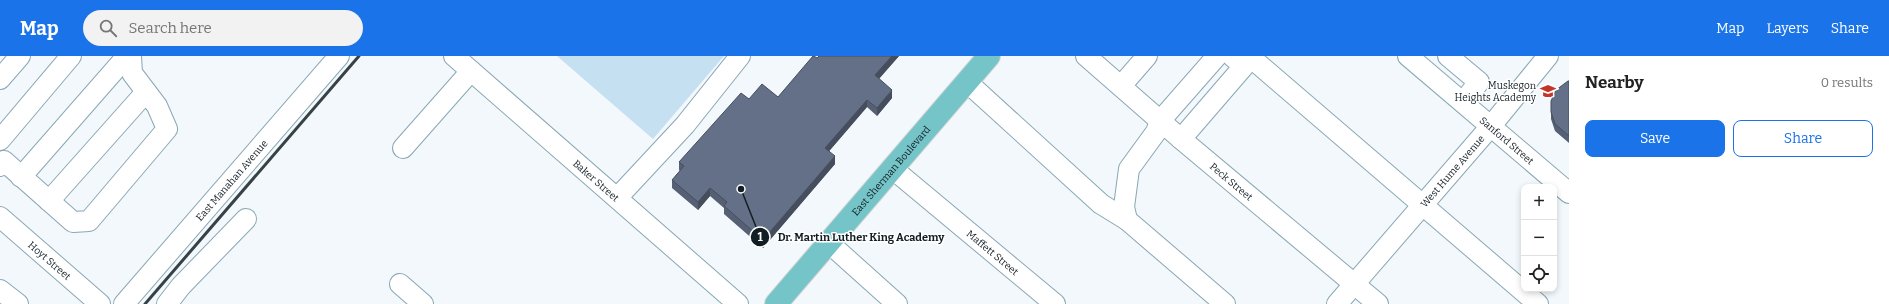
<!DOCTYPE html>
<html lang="en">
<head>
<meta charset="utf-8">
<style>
  body { margin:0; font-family:Bitter,serif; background:#f2f2f2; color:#222 }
  .controls { position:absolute; right:12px; bottom:12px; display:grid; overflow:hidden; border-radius:8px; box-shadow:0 2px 6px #0003 }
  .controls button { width:36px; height:36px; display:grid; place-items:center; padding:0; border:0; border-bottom:1px solid #e0e0e0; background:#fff; color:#222; font:20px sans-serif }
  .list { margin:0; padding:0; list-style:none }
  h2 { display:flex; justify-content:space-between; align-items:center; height:52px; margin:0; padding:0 16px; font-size:17px }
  h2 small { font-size:13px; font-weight:400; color:#767676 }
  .actions { display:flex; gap:8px; padding:12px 16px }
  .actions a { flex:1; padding:9px 0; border:1px solid #1a73e8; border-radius:8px; text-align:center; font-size:14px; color:#1a73e8 }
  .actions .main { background:#1a73e8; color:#fff }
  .icon { flex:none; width:22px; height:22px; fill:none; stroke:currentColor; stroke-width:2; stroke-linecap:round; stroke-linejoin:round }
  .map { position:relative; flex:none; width:1569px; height:248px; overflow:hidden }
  header { display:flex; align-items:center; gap:24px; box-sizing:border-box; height:56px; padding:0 20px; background:#1a73e8; color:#fff }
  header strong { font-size:19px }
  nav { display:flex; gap:22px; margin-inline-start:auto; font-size:14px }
  .search { width:280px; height:36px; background:#f2f2f2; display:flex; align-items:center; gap:10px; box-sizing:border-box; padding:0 14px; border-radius:22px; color:#767676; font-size:15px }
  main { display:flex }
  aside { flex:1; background:#fff }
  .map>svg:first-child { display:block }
  .green { fill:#c5e1f1 }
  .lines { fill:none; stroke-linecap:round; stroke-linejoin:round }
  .minor-casing { stroke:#8aa7b6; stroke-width:22 }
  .major-casing { stroke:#d0d2d3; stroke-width:24 }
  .minor { stroke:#fff; stroke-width:20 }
  .major { stroke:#75c5c8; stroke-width:22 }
  .rail { stroke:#374247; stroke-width:3 }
  .wall { fill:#566074 }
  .shaded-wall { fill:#464e5e }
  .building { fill:#647087; stroke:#464e5e }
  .labels { text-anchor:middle; stroke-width:3; stroke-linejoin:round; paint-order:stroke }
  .poi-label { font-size:10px; fill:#131e24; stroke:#fff; text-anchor:end }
  .street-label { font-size:10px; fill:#131e24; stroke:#fff }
  .leader { fill:none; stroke:#131e24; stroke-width:1.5 }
  .callout-dot { fill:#131e24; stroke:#fff; stroke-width:1.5 }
  .mark-label { font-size:12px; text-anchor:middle; font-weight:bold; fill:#fff }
  .callout-label { font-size:11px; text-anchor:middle; font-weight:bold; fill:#131e24; stroke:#fff; stroke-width:3; stroke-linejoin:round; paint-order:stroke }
</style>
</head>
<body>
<header>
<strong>Map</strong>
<div class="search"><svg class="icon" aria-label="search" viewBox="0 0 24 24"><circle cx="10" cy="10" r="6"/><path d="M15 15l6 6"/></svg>Search here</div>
<nav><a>Map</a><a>Layers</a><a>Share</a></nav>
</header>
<main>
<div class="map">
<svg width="1569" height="248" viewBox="0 0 1569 248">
  <rect width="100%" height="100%" fill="#f2f8fb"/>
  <path class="green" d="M 557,0 L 724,0 L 653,83 Z"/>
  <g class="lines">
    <defs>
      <g id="minor">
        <path id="s1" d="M 454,0 L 738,248"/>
        <path id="s2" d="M 1086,0 L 1181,83 L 1378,248"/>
        <path d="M 1217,0 L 1160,65 L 1156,76 L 1129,113 L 1124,151 L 1127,164 L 1225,248"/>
        <path d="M 1249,0 L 1538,248"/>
        <path id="s3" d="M 1408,0 L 1569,137"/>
        <path d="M 1448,0 L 1479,26 L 1463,46"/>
        <path d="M 0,23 L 20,0"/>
        <path d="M 967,26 L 1101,148 L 1127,164"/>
        <path d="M 1121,30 L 1147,0"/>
        <path d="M 1181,83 L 1244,10 L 1232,0"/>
        <path d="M 0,84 L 71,0"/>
        <path d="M 403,92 L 471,15"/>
        <path d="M 0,110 L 4,105 L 73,166 L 89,165 L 167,73 L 157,50 L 132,17 L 131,0"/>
        <path id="s4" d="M 893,113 L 1055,248"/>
        <path d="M 21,121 L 127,0"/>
        <path d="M 617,142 L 685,69 L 740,0"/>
        <path d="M 49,145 L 146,36"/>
        <path id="s5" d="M 0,161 L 100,248"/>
        <path d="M 829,187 L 897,248"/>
        <path d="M 400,228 L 423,248"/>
        <path d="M 0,234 L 18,248"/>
        <path id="s6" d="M 124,248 L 339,0"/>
        <path d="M 167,248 L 181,230 L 246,163"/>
        <path id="s7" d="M 1337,248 L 1491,70 L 1548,0"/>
      </g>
      <g id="major">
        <path id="s8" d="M 776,248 L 989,0"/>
      </g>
    </defs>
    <use href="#minor" class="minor-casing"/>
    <use href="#major" class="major-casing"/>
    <use href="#minor" class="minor"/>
    <use href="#major" class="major"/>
    <path class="rail" d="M 145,248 L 359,0"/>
  </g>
  <g class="wall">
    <path d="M 819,0 L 899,0 L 879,23 L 892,42 L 877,60 L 867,51 L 829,95 L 835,108 L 763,192 L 724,158 L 724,152 L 710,140 L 698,154 L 672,132 L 672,124 L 680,115 L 679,114 L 679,106 L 749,43 L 778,41 Z"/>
    <path d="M 1569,25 L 1569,87 L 1555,75 L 1551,63 L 1551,45 Z"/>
  </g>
  <g class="shaded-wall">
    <path d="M 892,0 L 899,0 L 875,27 L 875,19 Z"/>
    <path d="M 892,34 L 892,42 L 877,60 L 877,52 Z"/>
    <path d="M 867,44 L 867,51 L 825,100 L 825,92 Z"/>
    <path d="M 835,100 L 835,108 L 763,192 L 763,184 Z"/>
    <path d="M 710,132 L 710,140 L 698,154 L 698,146 Z"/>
  </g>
  <g class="building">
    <path d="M 813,0 L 814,0 L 817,2 L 819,0 L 892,0 L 875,19 L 892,34 L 877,52 L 867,44 L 825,92 L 835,100 L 763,184 L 724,150 L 727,146 L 710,132 L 698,146 L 672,124 L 684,110 L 679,106 L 741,37 L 749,43 L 762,28 L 778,41 Z"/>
    <path d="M 1568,25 L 1569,25 L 1569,80 L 1555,68 L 1551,56 L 1551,45 L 1556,34 Z"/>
  </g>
  <defs>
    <symbol id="school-bare" viewBox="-9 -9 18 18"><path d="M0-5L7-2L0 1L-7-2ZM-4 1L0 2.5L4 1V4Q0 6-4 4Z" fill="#c33626" stroke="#fff" stroke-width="2.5" paint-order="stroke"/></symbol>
  </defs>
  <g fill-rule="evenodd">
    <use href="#school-bare" x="1537" y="24" width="22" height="22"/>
  </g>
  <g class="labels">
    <g class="poi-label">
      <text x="1536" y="33">Muskegon<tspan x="1536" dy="12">Heights Academy</tspan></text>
    </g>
    <g class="street-label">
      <text dy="4" stroke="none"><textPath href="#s3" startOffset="130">Sanford Street</textPath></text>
      <text dy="4" stroke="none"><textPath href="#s8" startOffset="176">East Sherman Boulevard</textPath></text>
      <text dy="4" stroke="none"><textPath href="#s7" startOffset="176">West Hume Avenue</textPath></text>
      <text dy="4" stroke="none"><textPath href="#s6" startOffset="164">East Manahan Avenue</textPath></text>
      <text dy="4" stroke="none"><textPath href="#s1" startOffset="189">Baker Street</textPath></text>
      <text dy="4" stroke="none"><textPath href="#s2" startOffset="192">Peck Street</textPath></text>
      <text dy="4" stroke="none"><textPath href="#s4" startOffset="130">Maffett Street</textPath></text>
      <text dy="4" stroke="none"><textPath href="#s5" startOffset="66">Hoyt Street</textPath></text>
    </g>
  </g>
  <path class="leader" d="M741 133L760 181"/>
  <g class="callout-dot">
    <circle cx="741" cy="133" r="4"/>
    <circle cx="760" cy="181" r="10"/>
  </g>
  <g class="mark-label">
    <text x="760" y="185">1</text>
  </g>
  <g class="callout-label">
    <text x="861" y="185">Dr. Martin Luther King Academy</text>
  </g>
</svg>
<div class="controls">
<button>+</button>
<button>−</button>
<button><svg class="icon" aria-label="locate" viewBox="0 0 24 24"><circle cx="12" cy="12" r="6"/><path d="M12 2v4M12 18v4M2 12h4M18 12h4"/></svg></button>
</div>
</div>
<aside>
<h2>Nearby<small>0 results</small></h2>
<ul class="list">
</ul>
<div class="actions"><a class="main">Save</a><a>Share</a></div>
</aside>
</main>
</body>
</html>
